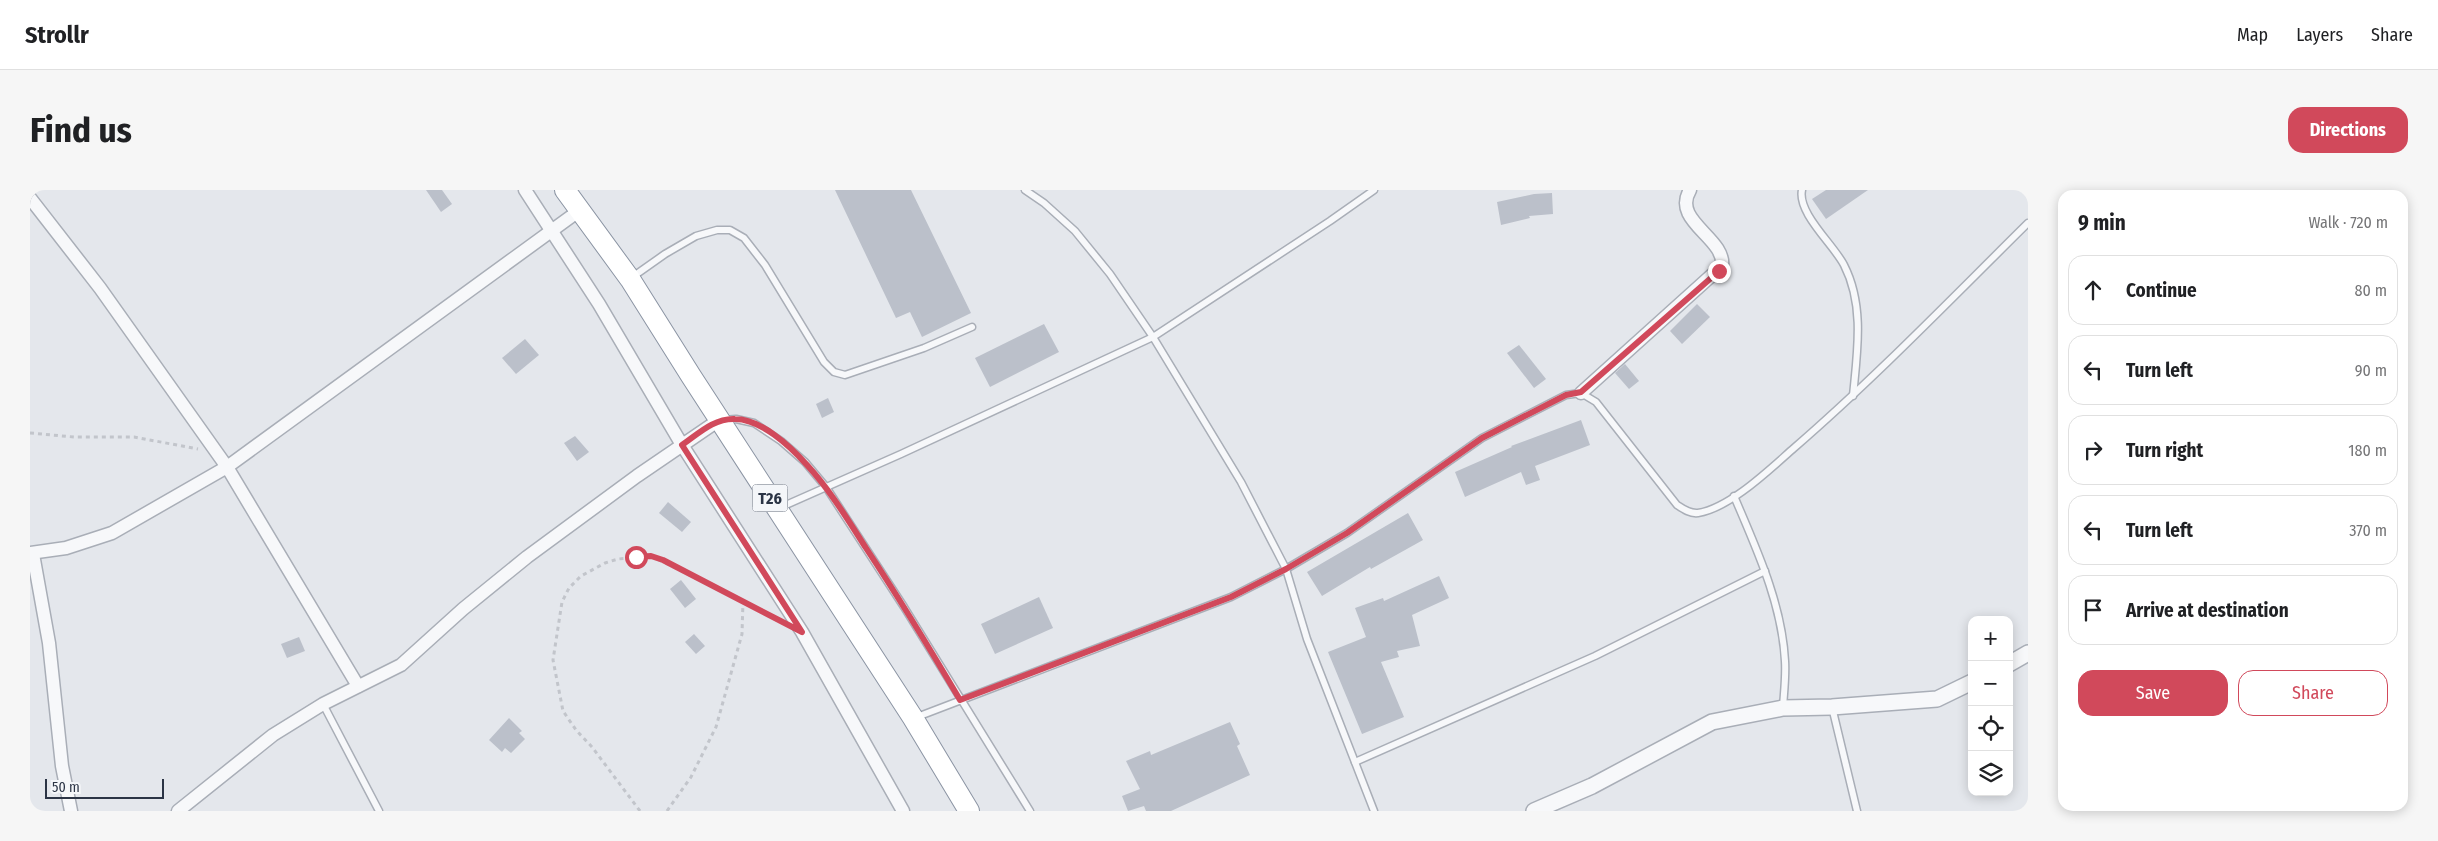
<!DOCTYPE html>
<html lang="en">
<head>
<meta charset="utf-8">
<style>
  body { margin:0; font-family:"Fira Sans Condensed",sans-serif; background:#f6f6f6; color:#202124 }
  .controls { position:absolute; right:15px; bottom:15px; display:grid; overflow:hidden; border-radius:10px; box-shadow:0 2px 12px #0003 }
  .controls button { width:45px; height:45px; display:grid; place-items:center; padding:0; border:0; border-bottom:1px solid #e0e0e0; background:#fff; color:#202124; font:25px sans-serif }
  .scale { position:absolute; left:15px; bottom:12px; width:119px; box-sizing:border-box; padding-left:5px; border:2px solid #2b3445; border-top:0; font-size:14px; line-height:18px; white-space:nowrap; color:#2b3445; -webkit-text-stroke:4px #f4f6f9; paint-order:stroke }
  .stop { position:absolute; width:15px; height:15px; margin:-11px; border:4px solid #d1495b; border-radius:50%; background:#fff }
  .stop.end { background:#d1495b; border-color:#fff; box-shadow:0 1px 5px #0008 }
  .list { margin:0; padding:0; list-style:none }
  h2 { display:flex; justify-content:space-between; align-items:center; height:65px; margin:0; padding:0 20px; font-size:21px }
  h2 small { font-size:16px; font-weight:400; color:#757577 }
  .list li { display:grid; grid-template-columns:32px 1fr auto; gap:15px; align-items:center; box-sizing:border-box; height:70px; margin:0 10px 10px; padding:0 10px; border:1px solid #e0e0e0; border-radius:15px }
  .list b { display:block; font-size:19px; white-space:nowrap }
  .list em { font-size:16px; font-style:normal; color:#757577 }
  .actions { display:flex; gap:10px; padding:15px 20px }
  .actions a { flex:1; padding:11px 0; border:1px solid #d1495b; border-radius:15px; text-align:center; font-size:18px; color:#d1495b }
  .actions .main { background:#d1495b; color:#fff }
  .icon { flex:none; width:28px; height:28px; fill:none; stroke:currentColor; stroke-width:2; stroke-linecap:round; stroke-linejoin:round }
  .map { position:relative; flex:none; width:1998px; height:621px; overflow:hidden; border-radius:15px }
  header { display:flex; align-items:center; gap:30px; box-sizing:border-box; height:70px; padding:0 25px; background:#fff; border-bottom:1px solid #e0e0e0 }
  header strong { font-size:24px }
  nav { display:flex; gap:28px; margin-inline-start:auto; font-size:18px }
  .intro { display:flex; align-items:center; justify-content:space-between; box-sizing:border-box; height:120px; padding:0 30px }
  h1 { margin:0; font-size:35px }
  .button { padding:12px 22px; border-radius:15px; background:#d1495b; color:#fff; font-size:18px; font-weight:700 }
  main { display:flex; gap:30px; padding:0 30px }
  aside { flex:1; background:#fff; border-radius:15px; box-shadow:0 2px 12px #0003 }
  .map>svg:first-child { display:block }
  .building { fill:#bbc0ca }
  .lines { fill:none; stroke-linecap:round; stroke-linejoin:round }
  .service-casing { stroke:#a9aeb7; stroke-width:9 }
  .minor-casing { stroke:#a9aeb7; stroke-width:15 }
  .tertiary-casing { stroke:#a9aeb7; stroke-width:18 }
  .trunk-casing { stroke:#8b94a3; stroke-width:22 }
  .path { stroke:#c2c5cb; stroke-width:3; stroke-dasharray:4 4; stroke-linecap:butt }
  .service { stroke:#f7f8fa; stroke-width:6 }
  .minor { stroke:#f7f8fa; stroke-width:12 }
  .tertiary { stroke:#f7f8fa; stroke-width:15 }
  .trunk { stroke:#fff; stroke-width:20 }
  .route { stroke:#d1495b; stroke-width:6 }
  .labels { text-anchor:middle; stroke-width:5; stroke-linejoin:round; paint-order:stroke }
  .shield { fill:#f4f6f9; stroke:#676e7b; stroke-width:1 }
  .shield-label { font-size:16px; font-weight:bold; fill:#2b3445 }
</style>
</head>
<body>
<header>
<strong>Strollr</strong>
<nav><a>Map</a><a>Layers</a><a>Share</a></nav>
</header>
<div class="intro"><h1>Find us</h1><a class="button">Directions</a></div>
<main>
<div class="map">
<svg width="1998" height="621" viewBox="0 0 1998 621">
  <rect width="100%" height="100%" fill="#e4e7ec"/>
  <g class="building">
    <path d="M 396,0 L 412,0 L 422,14 L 411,22 Z"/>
    <path d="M 805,0 L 881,0 L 941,123 L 892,147 L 880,122 L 866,128 Z"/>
    <path d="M 1796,0 L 1838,0 L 1796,29 L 1782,9 Z"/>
    <path d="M 1522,3 L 1523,24 L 1499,26 L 1500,28 L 1471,35 L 1467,12 L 1504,4 Z"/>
    <path d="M 1667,114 L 1680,127 L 1652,154 L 1640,141 Z"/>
    <path d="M 1014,134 L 1029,162 L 960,197 L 945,168 Z"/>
    <path d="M 495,149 L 509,165 L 486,184 L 472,168 Z"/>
    <path d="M 1489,155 L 1516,189 L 1504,198 L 1477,163 Z"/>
    <path d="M 1595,174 L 1609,191 L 1599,199 L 1585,183 Z"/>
    <path d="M 798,208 L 804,222 L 792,228 L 786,214 Z"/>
    <path d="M 1551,230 L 1560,255 L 1505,276 L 1510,290 L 1496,295 L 1491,282 L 1435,307 L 1425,282 L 1482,257 L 1481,256 Z"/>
    <path d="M 545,246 L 559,262 L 547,271 L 534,253 Z"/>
    <path d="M 638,312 L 661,332 L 652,342 L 629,323 Z"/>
    <path d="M 1378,323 L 1393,350 L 1341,379 L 1340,377 L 1292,406 L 1277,382 Z"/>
    <path d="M 1409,386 L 1419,408 L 1382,425 L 1390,456 L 1367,461 L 1369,467 L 1351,472 L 1374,527 L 1332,544 L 1298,462 L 1336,447 L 1325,418 L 1353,408 L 1354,411 Z"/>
    <path d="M 651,390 L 666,409 L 655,418 L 640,399 Z"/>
    <path d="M 1009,407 L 1023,438 L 965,464 L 951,434 Z"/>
    <path d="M 664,444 L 675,456 L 666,464 L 655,452 Z"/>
    <path d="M 269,447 L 275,461 L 257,468 L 251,454 Z"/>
    <path d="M 479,528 L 492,541 L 489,543 L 495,549 L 481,563 L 475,558 L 472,562 L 459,550 Z"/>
    <path d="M 1200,532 L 1210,554 L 1207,556 L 1220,585 L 1141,621 L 1116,621 L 1114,616 L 1098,621 L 1092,606 L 1110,599 L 1096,571 L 1120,561 L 1121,565 Z"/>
  </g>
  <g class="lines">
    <defs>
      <g id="service">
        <path d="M 995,0 L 1014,13 L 1045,41 L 1080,84 L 1123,147 L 1211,292 L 1256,379 L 1277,449 L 1344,621"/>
        <path d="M 1772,0 C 1767,23 1804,55 1814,75 C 1835,116 1827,163 1823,206"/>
        <path d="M 601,88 L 635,64 L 666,46 L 687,40 L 700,40 L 714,48 L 735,75 L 794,172 L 804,182 L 815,185 L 894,158 L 942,137"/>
        <path d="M 693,230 L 706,229 L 724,233 L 751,251 L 775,272 L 796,297 L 874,417 L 1000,621"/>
        <path d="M 1704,306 C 1726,358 1752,413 1755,471 C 1756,486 1754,502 1753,517"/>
        <path d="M 749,318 L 871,264 L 1123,147 L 1300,31 L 1344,0"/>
        <path d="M 293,514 L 349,621"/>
        <path d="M 1802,517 L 1827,621"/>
        <path d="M 887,527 L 1201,407 L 1256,379 L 1317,343 L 1452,248 L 1536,205 L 1551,203 L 1566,212 L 1647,315 C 1653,319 1660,324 1668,323 C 1700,318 1740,279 1764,258 C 1846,187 1921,109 1998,33"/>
        <path d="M 1325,572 L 1565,466 L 1735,381"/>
      </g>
      <g id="minor">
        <path d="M 495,0 L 569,114 L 652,255 L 772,442 L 873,621"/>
        <path d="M 0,8 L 70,98 L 197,277 L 328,496"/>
        <path d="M 1551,203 L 1692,76 C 1696,48 1641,31 1660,0"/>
        <path d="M 0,363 L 36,358 L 82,343 L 197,277 L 550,20"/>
        <path d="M 3,364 L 19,453 L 32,576 L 41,621"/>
        <path d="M 148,621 L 243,545 L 293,514 L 371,475 L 433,419 L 497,367 L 607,286 L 689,230"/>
      </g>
      <g id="tertiary">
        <path d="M 1979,474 L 1998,463"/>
        <path d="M 1504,621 L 1562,596 L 1682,532 L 1753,518 L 1802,517 L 1907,509 L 1942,492"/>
      </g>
      <path id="trunk" d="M 535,0 L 600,89 L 661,186 L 883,528 L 939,621"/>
    </defs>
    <use href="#service" class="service-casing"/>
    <use href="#minor" class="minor-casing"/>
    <use href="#tertiary" class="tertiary-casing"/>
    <use href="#trunk" class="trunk-casing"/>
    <g class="path">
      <path d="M 0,243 L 44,247 L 104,247 L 168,259"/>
      <path d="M 610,621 L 562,557 L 546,540 L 533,521 L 523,470 L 532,412 L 539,398 L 551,386 L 575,373 L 588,369 L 621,366 L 745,427"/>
      <path d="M 637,621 L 661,587 L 686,537 L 712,444 L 713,411"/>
    </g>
    <use href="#service" class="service"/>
    <use href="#minor" class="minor"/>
    <use href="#tertiary" class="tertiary"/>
    <use href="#trunk" class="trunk"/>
  </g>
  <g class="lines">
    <path class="route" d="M 606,367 L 621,366 L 633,370 L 772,442 L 652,255 C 668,244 684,228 705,229 C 731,229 760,256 777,275 C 800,300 818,330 836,358 C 869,408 900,459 930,510 L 1201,407 L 1256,379 L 1317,343 L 1452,248 L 1536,205 L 1551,202 L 1689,81"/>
  </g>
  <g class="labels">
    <rect class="shield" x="722.5" y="294.5" width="35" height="27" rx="4"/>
    <g class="shield-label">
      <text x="740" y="314">T26</text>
    </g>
  </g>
</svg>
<div class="controls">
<button>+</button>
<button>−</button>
<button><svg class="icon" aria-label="locate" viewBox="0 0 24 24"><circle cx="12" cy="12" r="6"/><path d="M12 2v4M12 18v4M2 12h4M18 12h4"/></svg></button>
<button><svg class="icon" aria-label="layers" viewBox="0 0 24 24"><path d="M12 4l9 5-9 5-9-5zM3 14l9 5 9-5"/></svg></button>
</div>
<div class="scale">50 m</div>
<div class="stop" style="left:606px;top:367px"></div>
<div class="stop end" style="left:1689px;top:81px"></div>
</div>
<aside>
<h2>9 min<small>Walk · 720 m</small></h2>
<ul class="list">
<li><svg class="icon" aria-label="ahead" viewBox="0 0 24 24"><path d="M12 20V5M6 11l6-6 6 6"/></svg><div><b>Continue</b></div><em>80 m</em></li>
<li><svg class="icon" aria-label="left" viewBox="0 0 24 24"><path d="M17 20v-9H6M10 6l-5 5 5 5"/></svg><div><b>Turn left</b></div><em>90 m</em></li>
<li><svg class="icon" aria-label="right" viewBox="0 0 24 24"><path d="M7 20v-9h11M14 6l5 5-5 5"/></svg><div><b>Turn right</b></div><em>180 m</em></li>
<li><svg class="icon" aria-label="left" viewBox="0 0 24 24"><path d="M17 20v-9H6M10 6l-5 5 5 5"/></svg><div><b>Turn left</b></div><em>370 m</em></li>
<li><svg class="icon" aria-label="arrive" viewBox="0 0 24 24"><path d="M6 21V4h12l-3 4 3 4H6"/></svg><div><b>Arrive at destination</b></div></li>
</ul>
<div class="actions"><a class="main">Save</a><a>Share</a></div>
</aside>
</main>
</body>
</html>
